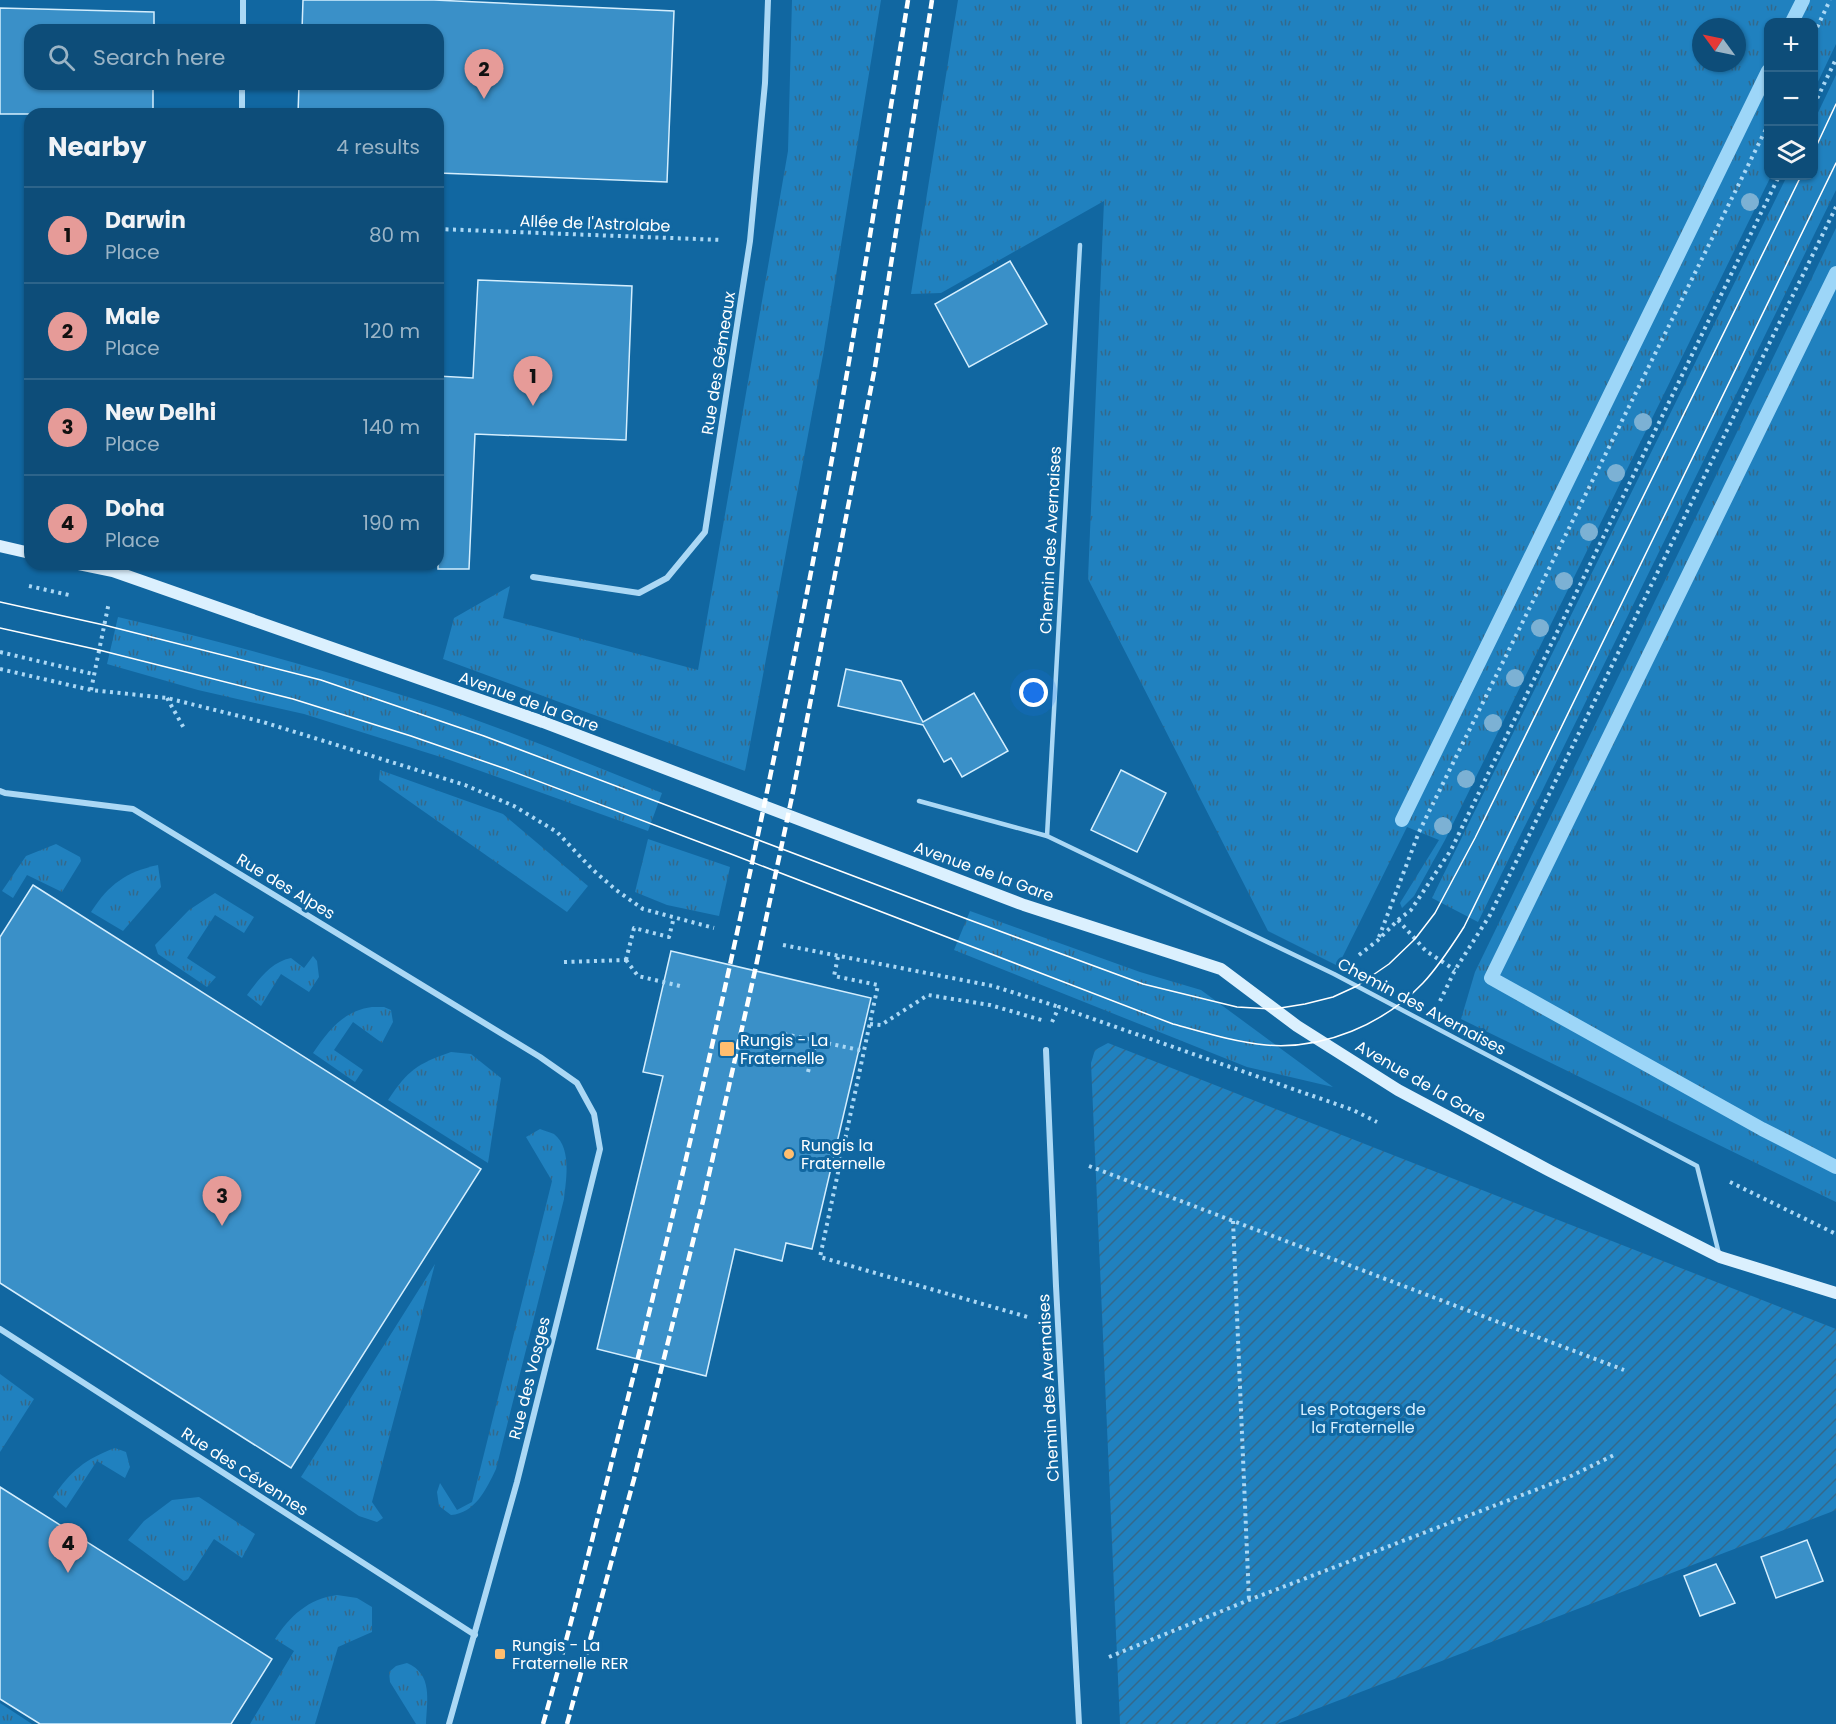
<!DOCTYPE html>
<html lang="en">
<head>
<meta charset="utf-8">
<style>
  body { margin:0; font-family:Poppins,sans-serif; background:#16547e; color:#f1f3f6 }
  .controls { position:absolute; right:18px; top:18px; display:grid; overflow:hidden; border-radius:12px; box-shadow:0 2px 4px #0004 }
  .controls button { width:54px; height:54px; display:grid; place-items:center; padding:0; border:0; border-bottom:2px solid #2d648a; background:#0d4d79; color:#f1f3f6; font:30px sans-serif }
  .compass { position:absolute; left:1692px; top:18px; width:54px; height:54px; border-radius:50%; background:#0d4d79; box-shadow:0 2px 4px #0004; rotate:303deg }
  .you { position:absolute; left:1034px; top:693px; width:21px; height:21px; margin:-15px; border:4px solid #fff; border-radius:50%; background:#1a73e8; box-shadow:0 0 0 9px #1a73e833 }
  .badge { display:grid; place-items:center; width:39px; height:39px; border-radius:50%; background:#e69b98; color:#111; font-size:20px; font-weight:700 }
  .pin { position:absolute; translate:-50% -50px; filter:drop-shadow(0 2px 3px #0008) }
  .pin::after { content:''; position:absolute; top:32px; width:21px; height:18px; background:inherit; clip-path:polygon(0 0,100% 0,50% 100%) }
  .list { margin:0; padding:0; list-style:none }
  h2 { display:flex; justify-content:space-between; align-items:center; height:78px; margin:0; padding:0 24px; font-size:26px }
  h2 small { font-size:20px; font-weight:400; color:#9ab4c6 }
  .list li { display:grid; grid-template-columns:39px 1fr auto; gap:18px; align-items:center; box-sizing:border-box; height:96px; padding:0 24px; border-top:2px solid #2d648a }
  .list b { display:block; font-size:22px; white-space:nowrap }
  .list p { margin:0; font-size:20px; white-space:nowrap; color:#9ab4c6 }
  .list em { font-size:20px; font-style:normal; color:#9ab4c6 }
  .icon { flex:none; width:33px; height:33px; fill:none; stroke:currentColor; stroke-width:2; stroke-linecap:round; stroke-linejoin:round }
  .map { position:relative; flex:none; width:1836px; height:1724px; overflow:hidden }
  .search { position:absolute; background:#0d4d79; box-shadow:0 2px 4px #0004; left:24px; top:24px; width:420px; height:66px; display:flex; align-items:center; gap:15px; box-sizing:border-box; padding:0 21px; border-radius:18px; color:#9ab4c6; font-size:22px }
  .panel { position:absolute; background:#0d4d79; box-shadow:0 2px 4px #0004; left:24px; top:108px; width:420px; height:462px; border-radius:18px }
  .map>svg:first-child { display:block }
  .grass { fill:url(#grass-tufts); fill-rule:evenodd }
  .garden { fill:url(#garden-furrows) }
  .lines { fill:none; stroke-linecap:round; stroke-linejoin:round }
  .stream { stroke:#9dd6f8; stroke-width:14 }
  .building { fill:#3a90c8; stroke:#d4eefe; stroke-width:1.5 }
  .path { stroke:#abd8f5; stroke-width:4; stroke-dasharray:3 4.5; stroke-linecap:butt }
  .lane { stroke:#abd8f5; stroke-width:4.5 }
  .street { stroke:#abd8f5; stroke-width:6 }
  .secondary { stroke:#dbf0fe; stroke-width:12 }
  .tram { stroke:#fff; stroke-width:1.5 }
  .rail { stroke:#fff; stroke-width:4.5; stroke-dasharray:10 4.5; stroke-linecap:butt }
  .tree { fill:#7cb1d4 }
  .poi-dot { fill:#ffbe6f; stroke:#1167a1; stroke-width:2 }
  .labels { text-anchor:middle; stroke-width:6; stroke-linejoin:round; paint-order:stroke }
  .street-label { font-size:16px; fill:#fff; stroke:#1167a1 }
  .poi-label { font-size:16px; fill:#fff; stroke:#1167a1; text-anchor:start }
  .park-label { font-size:16px; fill:#d4eefe; stroke:#1167a1 }
</style>
</head>
<body>
<div class="map">
<svg width="1836" height="1724" viewBox="0 0 1836 1724">
  <defs>
    <pattern id="grass-tufts" width="24" height="20" patternUnits="userSpaceOnUse" patternTransform="scale(1.5)"><rect width="24" height="20" fill="#2081bf"/><path d="M3 7l-1-3M5 7V3M7 7l1-3M15 17l-1-3M17 17v-4M19 17l1-3" fill="none" stroke="#34698b"/></pattern>
    <pattern id="garden-furrows" width="10" height="10" patternUnits="userSpaceOnUse" patternTransform="scale(1.5)"><rect width="10" height="10" fill="#2081bf"/><path d="M-1 1l2-2M0 10L10 0M9 11l2-2" fill="none" stroke="#34698b"/></pattern>
  </defs>
  <rect width="100%" height="100%" fill="#1167a1"/>
  <g class="grass">
    <path d="M 792,0 L 881,0 L 823,355 L 745,771 L 443,659 L 454,618 L 510,586 L 503,618 L 698,670 L 788,151 Z"/>
    <path d="M 958,0 L 1836,0 L 1836,44 L 1814,90 L 1814,22 L 1768,22 L 1768,176 L 1771,176 L 1445,840 L 1414,896 L 1402,908 L 1400,903 L 1439,840 L 1407,827 L 1338,966 L 1268,931 L 1088,579 L 1104,201 L 941,293 L 911,294 ZM 1701,27 L 1737,27 L 1737,63 L 1701,63 Z"/>
    <path d="M 1836,75 L 1836,190 L 1478,922 L 1432,898 L 1787,176 L 1814,176 L 1814,121 Z"/>
    <path d="M 1836,228 L 1836,1202 L 1461,1019 L 1475,972 Z"/>
    <path d="M 118,617 C 216,640 315,667 411,698 C 497,725 579,760 662,793 L 648,831 L 447,759 L 304,714 L 198,690 L 107,664 Z"/>
    <path d="M 380,770 L 503,814 L 588,886 L 567,912 L 379,780 Z"/>
    <path d="M 648,839 L 730,867 L 719,916 L 667,905 L 635,892 Z"/>
    <path d="M 56,844 L 80,857 L 81,861 L 62,892 L 27,875 L 13,898 L 2,891 L 26,856 Z"/>
    <path d="M 158,865 L 161,887 L 123,931 L 91,912 C 109,884 126,872 158,865 Z"/>
    <path d="M 215,893 L 254,917 L 244,933 L 215,915 L 187,958 L 216,977 L 207,987 L 158,954 L 155,945 L 189,910 Z"/>
    <path d="M 970,911 L 1140,972 L 1201,990 L 1333,1087 L 1247,1067 L 954,950 Z"/>
    <path d="M 313,956 L 317,961 L 319,977 L 309,992 L 281,974 L 261,1006 L 247,995 C 259,979 271,962 291,958 L 304,968 Z"/>
    <path d="M 372,1007 L 384,1007 L 391,1010 L 393,1022 L 382,1043 L 353,1022 L 334,1050 L 363,1070 L 355,1082 L 313,1053 C 329,1030 343,1011 372,1007 Z"/>
    <path d="M 451,1052 L 471,1054 L 501,1078 L 488,1163 L 388,1100 C 408,1070 417,1064 451,1052 Z"/>
    <path d="M 540,1129 C 544,1131 550,1132 554,1134 C 572,1148 566,1180 564,1199 L 496,1469 C 486,1490 475,1513 451,1515 L 439,1506 L 437,1492 L 440,1483 L 457,1510 L 472,1502 L 552,1181 L 526,1137 Z"/>
    <path d="M 435,1264 L 372,1502 L 383,1518 L 377,1522 L 359,1516 L 301,1477 Z"/>
    <path d="M 0,1374 L 34,1399 L 0,1452 Z"/>
    <path d="M 115,1448 L 126,1452 L 130,1467 L 125,1478 L 97,1461 L 66,1508 L 53,1497 C 71,1471 85,1459 115,1448 Z"/>
    <path d="M 199,1497 L 255,1534 L 242,1558 L 214,1539 L 188,1579 L 184,1581 L 128,1540 L 144,1521 L 172,1500 Z"/>
    <path d="M 337,1595 L 357,1598 L 372,1607 L 372,1632 L 338,1647 L 315,1724 L 250,1724 L 294,1651 L 275,1639 C 290,1616 308,1599 337,1595 Z"/>
    <path d="M 407,1663 C 433,1674 427,1700 426,1724 L 416,1724 L 390,1682 L 389,1672 L 396,1666 Z"/>
    <path d="M 0,1703 L 32,1724 L 0,1724 Z"/>
  </g>
  <path class="garden" d="M 1108,1043 L 1836,1329 L 1836,1510 L 1277,1724 L 1120,1724 L 1091,1063 L 1095,1050 Z"/>
  <g class="lines">
    <g class="stream">
      <path d="M 1792,22 L 1803,0"/>
      <path d="M 1836,273 L 1491,978 L 1762,1129 L 1836,1167"/>
      <path d="M 1402,820 L 1768,71"/>
    </g>
  </g>
  <g class="building">
    <path d="M 303,0 L 434,0 L 674,11 L 667,182 L 438,173 L 438,114 L 298,114 L 299,84 L 438,84 L 438,30 L 302,30 Z"/>
    <path d="M 0,8 L 154,12 L 154,30 L 30,30 L 30,84 L 153,84 L 153,114 L 0,114 Z"/>
    <path d="M 1010,261 L 1047,324 L 969,367 L 935,304 Z"/>
    <path d="M 478,280 L 632,286 L 626,440 L 475,434 L 469,569 L 438,569 L 438,376 L 473,378 Z"/>
    <path d="M 846,669 L 901,681 L 923,722 L 974,693 L 1008,751 L 962,777 L 951,758 L 944,762 L 923,725 L 838,706 Z"/>
    <path d="M 1121,770 L 1166,793 L 1137,852 L 1091,830 Z"/>
    <path d="M 33,885 L 481,1169 L 291,1468 L 0,1283 L 0,937 Z"/>
    <path d="M 671,951 L 871,998 L 812,1249 L 786,1243 L 782,1261 L 735,1249 L 706,1376 L 597,1349 L 663,1076 L 643,1072 Z"/>
    <path d="M 0,1487 L 272,1659 L 231,1724 L 40,1724 L 0,1699 Z"/>
    <path d="M 1807,1540 L 1823,1581 L 1776,1598 L 1761,1557 Z"/>
    <path d="M 1716,1564 L 1735,1603 L 1700,1616 L 1684,1576 Z"/>
  </g>
  <g class="lines">
    <g class="path">
      <path d="M 1814,34 L 1830,0"/>
      <path d="M 1814,105 L 1836,59"/>
      <path d="M 438,229 L 722,240"/>
      <path d="M 29,586 L 69,595"/>
      <path d="M 0,652 L 93,674"/>
      <path d="M 0,669 L 91,690 L 167,698 L 263,722 L 465,785 L 514,806 L 557,832 L 592,869 L 616,890 L 643,909 L 714,928"/>
      <path d="M 91,690 L 109,602"/>
      <path d="M 167,698 L 185,730"/>
      <path d="M 1398,920 L 1426,951 L 1455,970"/>
      <path d="M 1379,937 L 1419,832 L 1768,125"/>
      <path d="M 783,945 L 993,986 L 1059,1007"/>
      <path d="M 1359,955 L 1377,941 L 1398,920 L 1411,910 L 1451,850 L 1779,176"/>
      <path d="M 838,957 L 834,976 L 878,985 L 820,1257 L 1031,1318"/>
      <path d="M 626,960 L 634,928 L 669,937 L 674,917"/>
      <path d="M 626,960 L 638,976 L 684,987"/>
      <path d="M 564,962 L 626,960"/>
      <path d="M 1440,1001 L 1455,970 L 1490,915 L 1836,207"/>
      <path d="M 1052,1022 L 1059,1007 L 1353,1110 L 1377,1122"/>
      <path d="M 870,1024 L 881,1025 L 928,995 L 990,1005 L 1045,1021"/>
      <path d="M 784,1034 L 864,1051"/>
      <path d="M 808,1072 L 816,1041"/>
      <path d="M 1089,1166 L 1624,1370"/>
      <path d="M 1730,1182 L 1836,1234"/>
      <path d="M 1233,1221 L 1249,1600"/>
      <path d="M 1109,1657 L 1249,1600 L 1569,1477 L 1614,1455"/>
    </g>
    <g class="lane">
      <path d="M 919,801 L 1047,836 L 1334,974 L 1697,1166 L 1719,1254"/>
      <path d="M 1047,836 L 1080,245"/>
    </g>
    <g class="street">
      <path d="M 243,30 L 243,0"/>
      <path d="M 242,114 L 242,84"/>
      <path d="M 533,577 L 639,593 L 667,578 L 705,532 L 750,241 L 765,83 L 768,0"/>
      <path d="M 0,791 L 5,793 L 133,809 L 540,1057 L 577,1083 L 594,1114 L 600,1149 L 517,1482 L 449,1724"/>
      <path d="M 1046,1050 L 1056,1286 L 1079,1724"/>
      <path d="M 0,1329 L 475,1635"/>
    </g>
    <g class="secondary">
      <path d="M 0,546 L 30,553"/>
      <path d="M 79,564 L 113,571 L 543,722 L 1024,905 L 1221,969 L 1297,1026 L 1398,1090 L 1550,1171 L 1720,1257 L 1836,1293"/>
    </g>
    <g class="tram">
      <path d="M 1814,151 L 1836,104"/>
      <path d="M 0,602 L 104,625 L 321,680 L 484,736 L 967,919 L 1143,984 L 1237,1007 L 1274,1009 L 1305,1004 L 1333,997 L 1357,986 L 1389,964 L 1415,939 L 1435,913 L 1475,838 L 1801,176"/>
      <path d="M 0,628 L 99,650 L 293,699 L 411,736 L 506,769 L 731,854 L 1173,1024 C 1203,1032 1234,1042 1266,1045 C 1324,1050 1384,1024 1423,983 C 1439,966 1451,947 1464,927 L 1836,163"/>
    </g>
    <g class="rail">
      <path d="M 543,1724 C 570,1630 593,1536 617,1441 C 690,1155 754,867 810,577 C 847,385 877,192 908,0"/>
      <path d="M 567,1724 L 634,1479 L 703,1201 L 756,966 L 793,792 L 875,367 L 932,0"/>
    </g>
  </g>
  <g class="tree">
    <circle cx="1750" cy="202" r="9"/>
    <circle cx="1643" cy="422" r="9"/>
    <circle cx="1616" cy="473" r="9"/>
    <circle cx="1589" cy="532" r="9"/>
    <circle cx="1564" cy="581" r="9"/>
    <circle cx="1540" cy="628" r="9"/>
    <circle cx="1515" cy="678" r="9"/>
    <circle cx="1493" cy="723" r="9"/>
    <circle cx="1466" cy="779" r="9"/>
    <circle cx="1443" cy="826" r="9"/>
  </g>
  <g class="poi-dot">
    <rect x="719" y="1041" width="16" height="16" rx="3"/>
    <circle cx="789" cy="1154" r="6"/>
    <rect x="494" y="1648" width="12" height="12" rx="3"/>
  </g>
  <g class="labels">
    <g class="street-label">
      <text transform="translate(595 223) rotate(2)" y="6">Allée de l'Astrolabe</text>
      <text transform="translate(718 363) rotate(-81)" y="6">Rue des Gémeaux</text>
      <text transform="translate(1050 540) rotate(-87)" y="6">Chemin des Avernaises</text>
      <text transform="translate(529 701) rotate(20)" y="6">Avenue de la Gare</text>
      <text transform="translate(984 871) rotate(20)" y="6">Avenue de la Gare</text>
      <text transform="translate(286 886) rotate(31)" y="6">Rue des Alpes</text>
      <text transform="translate(1422 1006) rotate(28)" y="6">Chemin des Avernaises</text>
      <text transform="translate(1421 1081) rotate(30)" y="6">Avenue de la Gare</text>
      <text transform="translate(529 1378) rotate(-76)" y="6">Rue des Vosges</text>
      <text transform="translate(1048 1388) rotate(-93)" y="6">Chemin des Avernaises</text>
      <text transform="translate(245 1471) rotate(33)" y="6">Rue des Cévennes</text>
    </g>
    <g class="poi-label">
      <text x="740" y="1046">Rungis - La<tspan x="740" dy="18">Fraternelle</tspan></text>
      <text x="801" y="1151">Rungis la<tspan x="801" dy="18">Fraternelle</tspan></text>
      <text x="512" y="1651">Rungis - La<tspan x="512" dy="18">Fraternelle RER</tspan></text>
    </g>
    <g class="park-label">
      <text x="1363" y="1415">Les Potagers de<tspan x="1363" dy="18">la Fraternelle</tspan></text>
    </g>
  </g>
</svg>
<div class="controls">
<button>+</button>
<button>−</button>
<button><svg class="icon" aria-label="layers" viewBox="0 0 24 24"><path d="M12 4l9 5-9 5-9-5zM3 14l9 5 9-5"/></svg></button>
</div>
<svg class="compass" viewBox="-18 -18 36 36"><path d="M0-13l5 13h-10z" fill="#e53935"/><path d="M0 13l5-13h-10z" fill="#9ab4c6"/></svg>
<div class="you"></div>
<div class="pin badge" style="left:533px;top:406px">1</div>
<div class="pin badge" style="left:484px;top:99px">2</div>
<div class="pin badge" style="left:222px;top:1226px">3</div>
<div class="pin badge" style="left:68px;top:1573px">4</div>
<div class="search"><svg class="icon" aria-label="search" viewBox="0 0 24 24"><circle cx="10" cy="10" r="6"/><path d="M15 15l6 6"/></svg>Search here</div>
<section class="panel">
<h2>Nearby<small>4 results</small></h2>
<ul class="list">
<li><span class="badge">1</span><div><b>Darwin</b><p>Place</p></div><em>80 m</em></li>
<li><span class="badge">2</span><div><b>Male</b><p>Place</p></div><em>120 m</em></li>
<li><span class="badge">3</span><div><b>New Delhi</b><p>Place</p></div><em>140 m</em></li>
<li><span class="badge">4</span><div><b>Doha</b><p>Place</p></div><em>190 m</em></li>
</ul>
</section>
</div>
</body>
</html>
